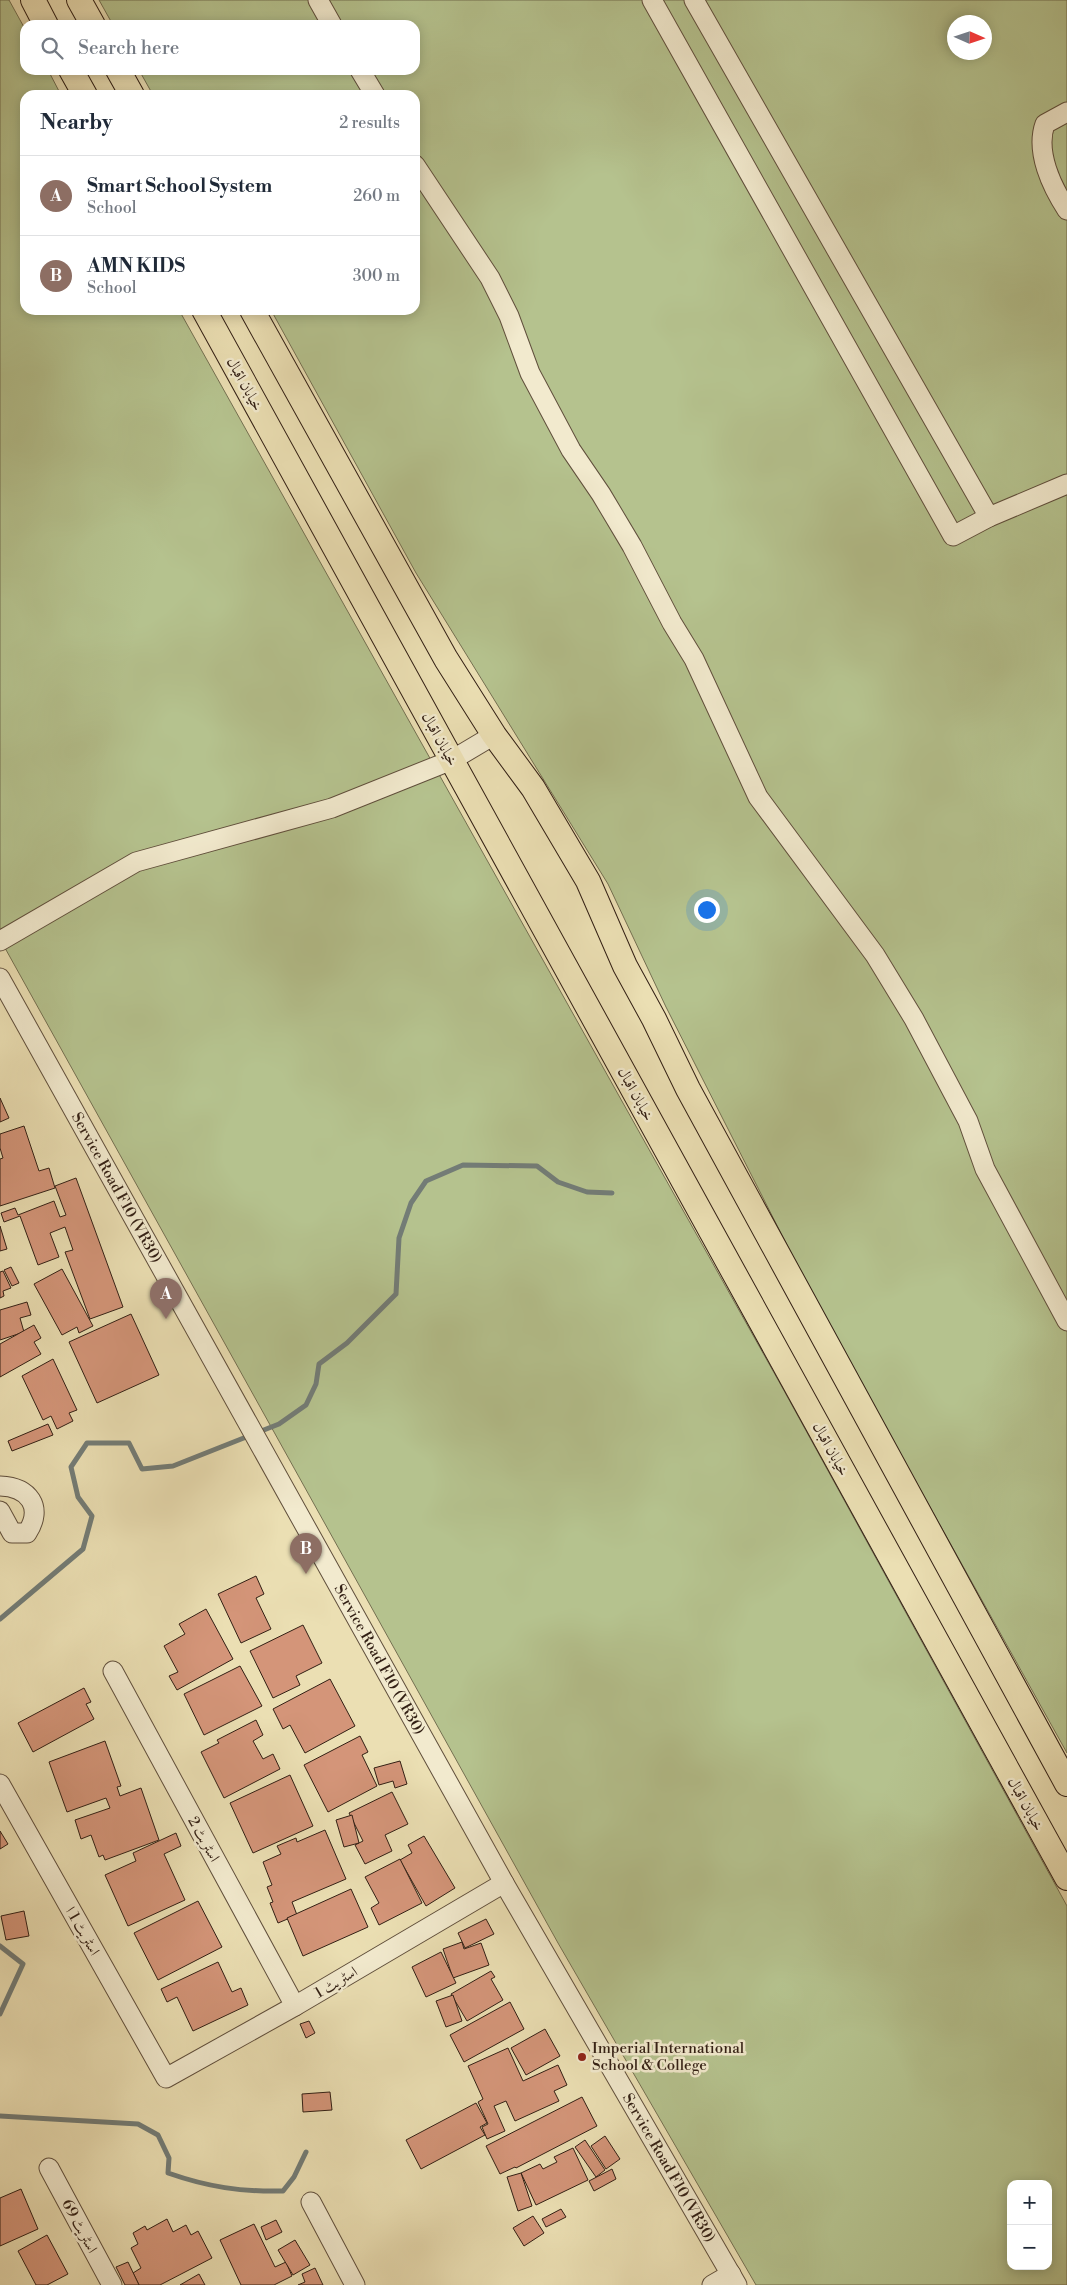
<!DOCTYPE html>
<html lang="en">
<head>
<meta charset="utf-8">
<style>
  body { margin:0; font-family:"Libre Bodoni",Amiri,serif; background:#f2f2f3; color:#1f2937 }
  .controls { position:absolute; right:15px; bottom:15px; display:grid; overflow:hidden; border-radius:10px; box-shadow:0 2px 12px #0003 }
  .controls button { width:45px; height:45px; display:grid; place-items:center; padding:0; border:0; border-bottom:1px solid #e0e1e3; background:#fff; color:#1f2937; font:25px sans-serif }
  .compass { position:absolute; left:947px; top:15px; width:45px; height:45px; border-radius:50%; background:#fff; box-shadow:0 2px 12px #0003; rotate:93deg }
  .you { position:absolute; left:706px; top:909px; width:18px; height:18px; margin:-12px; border:4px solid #fff; border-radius:50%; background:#1a73e8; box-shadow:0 0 0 8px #1a73e833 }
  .badge { display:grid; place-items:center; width:32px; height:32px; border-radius:50%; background:#8f2418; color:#fff; font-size:16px; font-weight:700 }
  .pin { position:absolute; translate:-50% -41px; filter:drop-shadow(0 1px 2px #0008) }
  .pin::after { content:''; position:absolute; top:26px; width:18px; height:15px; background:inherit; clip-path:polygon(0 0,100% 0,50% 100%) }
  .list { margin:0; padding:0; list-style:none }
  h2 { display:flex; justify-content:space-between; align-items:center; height:65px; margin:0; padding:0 20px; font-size:21px }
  h2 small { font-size:16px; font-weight:400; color:#747a83 }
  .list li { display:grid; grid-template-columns:32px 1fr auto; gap:15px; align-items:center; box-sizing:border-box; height:80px; padding:0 20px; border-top:1px solid #e0e1e3 }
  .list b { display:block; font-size:19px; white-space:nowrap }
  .list p { margin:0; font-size:16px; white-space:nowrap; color:#747a83 }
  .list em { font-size:16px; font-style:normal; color:#747a83 }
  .icon { flex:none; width:28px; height:28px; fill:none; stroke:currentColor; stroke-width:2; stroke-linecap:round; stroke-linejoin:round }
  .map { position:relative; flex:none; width:1067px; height:2285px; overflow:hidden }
  .search { position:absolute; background:#fff; box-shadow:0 2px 12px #0003; left:20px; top:20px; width:400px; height:55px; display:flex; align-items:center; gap:12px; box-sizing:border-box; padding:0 18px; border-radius:15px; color:#747a83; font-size:19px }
  .panel { position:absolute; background:#fff; box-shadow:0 2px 12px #0003; left:20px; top:90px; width:400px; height:225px; border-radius:15px }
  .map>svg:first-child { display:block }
  .green { fill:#b5c28e; stroke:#747051; fill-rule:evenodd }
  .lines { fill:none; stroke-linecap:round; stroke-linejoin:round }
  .stream { stroke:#737c76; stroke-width:5 }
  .building { fill:#d49579; stroke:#321f14 }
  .minor-casing { stroke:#604f3c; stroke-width:21 }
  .major-casing { stroke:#321f14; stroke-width:26 }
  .minor { stroke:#f2eace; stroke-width:19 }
  .major { stroke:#ebdfb3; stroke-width:24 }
  .poi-dot { fill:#8f2418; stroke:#f2eace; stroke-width:2 }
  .labels { text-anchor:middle; stroke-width:5; stroke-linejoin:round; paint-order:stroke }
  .street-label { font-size:15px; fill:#321f14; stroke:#f2eace }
  .poi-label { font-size:15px; fill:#321f14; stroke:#f2eace; text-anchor:start }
</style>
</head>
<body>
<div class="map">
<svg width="1067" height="2285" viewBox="0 0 1067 2285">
  <rect width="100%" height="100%" fill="#ebdfb3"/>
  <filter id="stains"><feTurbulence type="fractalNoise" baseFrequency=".004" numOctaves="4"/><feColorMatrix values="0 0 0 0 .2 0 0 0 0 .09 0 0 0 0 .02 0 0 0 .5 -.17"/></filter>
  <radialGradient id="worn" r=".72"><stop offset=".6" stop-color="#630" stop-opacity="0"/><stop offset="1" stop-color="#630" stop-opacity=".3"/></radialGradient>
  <g class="green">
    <path d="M 0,0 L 9,0 L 25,29 L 25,70 L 48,70 L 61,95 L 25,95 L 25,310 L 179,310 L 782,1387 L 1067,1906 L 1067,2285 L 756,2285 L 558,1943 L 0,939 ZM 1011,2184 L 1048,2184 L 1048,2266 L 1011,2266 Z"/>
    <path d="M 99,0 L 1067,0 L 1067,1753 L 818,1306 L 666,1007 L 608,884 L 416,573 L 271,310 L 415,310 L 415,95 L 153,95 L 139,70 L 415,70 L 415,25 L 113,25 ZM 954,22 L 984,22 L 984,52 L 954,52 Z"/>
  </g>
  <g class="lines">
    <g class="stream">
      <path d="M 0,1619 L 83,1549 L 92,1516 L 78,1497 L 71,1467 L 87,1443 L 129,1443 L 142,1469 L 173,1466 L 279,1424 L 306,1405 L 316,1384 L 319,1364 L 347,1343 L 396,1294 L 399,1238 L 411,1203 L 426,1181 L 463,1165 L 537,1166 L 558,1182 L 587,1192 L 612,1193"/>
      <path d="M 0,1946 L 23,1964 L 0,2014"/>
      <path d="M 0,2116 L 138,2124 L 158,2135 L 169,2158 L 168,2173 C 208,2187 241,2192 283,2191 L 294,2177 L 306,2152"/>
    </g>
  </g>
  <g class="building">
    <path d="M 0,1098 L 9,1118 L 0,1122 Z"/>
    <path d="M 24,1126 L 39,1171 L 49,1168 L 55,1188 L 0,1206 L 0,1159 L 3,1158 L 0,1148 L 0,1134 Z"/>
    <path d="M 76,1178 L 123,1307 L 90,1319 L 65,1252 L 73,1250 L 65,1227 L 50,1233 L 59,1257 L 38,1265 L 20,1216 L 4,1222 L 1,1213 L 15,1208 L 18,1215 L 54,1201 L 60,1217 L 66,1215 L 55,1186 Z"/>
    <path d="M 0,1226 L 7,1249 L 0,1251 Z"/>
    <path d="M 11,1267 L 19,1283 L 12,1286 L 4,1270 Z"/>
    <path d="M 62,1269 L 93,1326 L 79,1333 L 77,1327 L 62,1335 L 34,1284 Z"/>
    <path d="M 3,1271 L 11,1288 L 3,1291 L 4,1296 L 0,1298 L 0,1272 Z"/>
    <path d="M 27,1302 L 31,1315 L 20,1318 L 24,1332 L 0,1340 L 0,1310 Z"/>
    <path d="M 131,1314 L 159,1375 L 97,1403 L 69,1342 Z"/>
    <path d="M 34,1325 L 41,1338 L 34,1342 L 41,1354 L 0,1377 L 0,1344 Z"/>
    <path d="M 53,1359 L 77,1410 L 69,1413 L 73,1421 L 57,1429 L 51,1416 L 43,1420 L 22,1376 Z"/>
    <path d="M 48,1424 L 53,1435 L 12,1451 L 8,1441 Z"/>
    <path d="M 256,1576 L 264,1594 L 256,1598 L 271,1629 L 241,1643 L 218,1594 Z"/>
    <path d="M 206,1609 L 233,1659 L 177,1690 L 169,1676 L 178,1672 L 164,1646 L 185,1634 L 179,1624 Z"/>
    <path d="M 303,1625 L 322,1663 L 296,1676 L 300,1685 L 273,1698 L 250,1651 Z"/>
    <path d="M 240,1666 L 262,1706 L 204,1735 L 184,1694 Z"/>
    <path d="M 330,1679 L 355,1726 L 305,1753 L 290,1725 L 283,1729 L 273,1709 Z"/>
    <path d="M 84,1688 L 91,1702 L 86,1704 L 94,1719 L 33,1752 L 18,1723 Z"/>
    <path d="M 256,1720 L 263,1735 L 253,1741 L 263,1759 L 273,1754 L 280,1769 L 224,1798 L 201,1752 L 219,1743 L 217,1740 Z"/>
    <path d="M 360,1736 L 368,1752 L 362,1755 L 377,1786 L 328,1812 L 304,1765 Z"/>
    <path d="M 105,1741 L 121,1786 L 117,1787 L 120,1796 L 141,1788 L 159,1840 L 105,1860 L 103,1855 L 99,1857 L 91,1835 L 81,1839 L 75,1820 L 110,1808 L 106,1798 L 67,1812 L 49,1762 Z"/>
    <path d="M 400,1761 L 407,1784 L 395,1788 L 393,1781 L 379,1785 L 374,1768 Z"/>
    <path d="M 290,1775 L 313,1826 L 253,1853 L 230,1803 Z"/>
    <path d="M 392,1792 L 408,1824 L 385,1835 L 392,1851 L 365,1864 L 355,1845 L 363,1841 L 349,1813 Z"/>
    <path d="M 352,1815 L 359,1843 L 344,1847 L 336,1820 Z"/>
    <path d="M 325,1830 L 346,1879 L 292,1902 L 297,1915 L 278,1923 L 270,1903 L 273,1902 L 267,1887 L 272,1885 L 263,1862 L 281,1854 L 277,1846 L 296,1838 L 297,1842 Z"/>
    <path d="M 0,1831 L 8,1844 L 0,1849 Z"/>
    <path d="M 176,1833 L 181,1846 L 164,1854 L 185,1900 L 128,1926 L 105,1875 L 136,1861 L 133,1853 Z"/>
    <path d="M 424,1836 L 455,1888 L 426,1906 L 400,1860 L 412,1853 L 408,1845 Z"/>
    <path d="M 400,1859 L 422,1903 L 379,1925 L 371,1908 L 379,1903 L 365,1877 Z"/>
    <path d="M 351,1889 L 368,1927 L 303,1956 L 287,1918 Z"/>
    <path d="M 198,1901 L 222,1947 L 158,1980 L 134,1933 Z"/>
    <path d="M 24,1911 L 29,1936 L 6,1940 L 1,1916 Z"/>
    <path d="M 486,1919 L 494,1934 L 465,1948 L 458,1933 Z"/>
    <path d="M 462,1942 L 464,1949 L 481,1943 L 489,1965 L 453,1978 L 443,1949 Z"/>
    <path d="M 441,1952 L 456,1983 L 426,1997 L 412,1967 Z"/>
    <path d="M 218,1962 L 232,1992 L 241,1988 L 248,2005 L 193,2031 L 177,1997 L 167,2002 L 161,1989 Z"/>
    <path d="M 491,1971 L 495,1977 L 491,1979 L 503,2000 L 467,2021 L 451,1994 Z"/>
    <path d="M 453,1995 L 462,2021 L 446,2027 L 436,2001 Z"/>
    <path d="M 510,2002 L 524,2029 L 464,2062 L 450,2035 Z"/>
    <path d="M 309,2021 L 315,2033 L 306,2038 L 300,2024 Z"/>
    <path d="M 545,2029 L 560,2056 L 526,2075 L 511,2048 Z"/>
    <path d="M 508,2048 L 523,2081 L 558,2065 L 567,2085 L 554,2091 L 559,2101 L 515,2121 L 506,2101 L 494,2106 L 505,2131 L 487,2139 L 482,2127 L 488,2124 L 478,2102 L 483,2099 L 468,2066 Z"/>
    <path d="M 330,2092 L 332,2110 L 303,2112 L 302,2094 Z"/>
    <path d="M 582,2097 L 597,2126 L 516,2168 L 515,2167 L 500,2174 L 486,2146 Z"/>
    <path d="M 476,2103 L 487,2123 L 480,2127 L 485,2135 L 421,2169 L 406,2140 Z"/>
    <path d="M 605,2136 L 620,2159 L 606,2169 L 591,2146 Z"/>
    <path d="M 585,2140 L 605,2170 L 596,2177 L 575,2147 Z"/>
    <path d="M 573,2148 L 588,2180 L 536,2205 L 521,2173 L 540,2164 L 543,2169 L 557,2162 L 554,2157 Z"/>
    <path d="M 612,2169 L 616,2179 L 594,2191 L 589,2181 Z"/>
    <path d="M 521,2173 L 532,2206 L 518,2211 L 507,2177 Z"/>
    <path d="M 21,2189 L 38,2229 L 0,2246 L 0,2198 Z"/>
    <path d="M 561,2209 L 566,2217 L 546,2227 L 542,2219 Z"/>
    <path d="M 533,2216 L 544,2233 L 524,2246 L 513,2228 Z"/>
    <path d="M 167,2219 L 173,2232 L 186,2225 L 191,2235 L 198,2231 L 212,2258 L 160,2285 L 139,2285 L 133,2273 L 141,2268 L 131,2248 L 138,2244 L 133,2233 L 145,2226 L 147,2230 Z"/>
    <path d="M 276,2220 L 282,2232 L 266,2240 L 261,2227 Z"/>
    <path d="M 254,2224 L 275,2267 L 286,2262 L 292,2276 L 274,2285 L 241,2285 L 220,2240 Z"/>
    <path d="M 47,2235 L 68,2274 L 47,2285 L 36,2285 L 18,2251 Z"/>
    <path d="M 295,2240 L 310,2265 L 293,2275 L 278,2250 Z"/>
    <path d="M 128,2262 L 139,2285 L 125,2285 L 116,2267 Z"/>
    <path d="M 315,2268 L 323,2285 L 298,2285 L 305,2282 L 302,2274 Z"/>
    <path d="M 199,2274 L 205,2285 L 180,2285 Z"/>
  </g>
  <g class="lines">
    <defs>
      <g id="minor">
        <path d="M 318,0 L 332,25"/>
        <path d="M 652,0 L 953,536 L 989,517 L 1067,484"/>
        <path d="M 694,0 L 989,517"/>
        <path d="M 360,70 L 375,95"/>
        <path d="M 1067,112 L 1045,124 C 1035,152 1052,187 1067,210"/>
        <path d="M 415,165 L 490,278 L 509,316 L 530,373 L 571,450 L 601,494 L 632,546 L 672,623 L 694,659 L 758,797 L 875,955 L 914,1019 L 968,1121 L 985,1169 L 1067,1321"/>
        <path d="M 0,941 L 136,862 L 332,808 L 452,760 L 494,735"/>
        <path id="s1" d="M 0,978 L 504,1883 L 737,2285"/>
        <path d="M 0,1486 C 29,1487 44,1507 27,1533 L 12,1533 L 0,1511"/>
        <path d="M 113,1671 L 295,2006"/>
        <path d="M 0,1784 L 166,2078 L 295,2006 L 504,1883"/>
        <path d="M 49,2168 L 112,2285"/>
        <path d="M 311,2202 L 355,2285"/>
        <path d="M 712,2285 L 731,2274"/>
      </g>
      <g id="major">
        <path d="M 33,0 L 46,25"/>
        <path d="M 79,0 L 93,25"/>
        <path d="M 71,70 L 85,95"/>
        <path d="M 118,70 L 132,95"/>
        <path d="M 204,310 L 1067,1878"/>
        <path d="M 252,310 L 446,659 L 494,735 L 533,788 L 588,881 L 625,966 L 654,1019 L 688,1089 L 1067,1784"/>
      </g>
    </defs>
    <use href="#minor" class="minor-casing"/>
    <use href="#major" class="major-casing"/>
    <use href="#minor" class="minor"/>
    <use href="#major" class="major"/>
  </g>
  <circle class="poi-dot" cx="582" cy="2057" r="5"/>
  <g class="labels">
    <g class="street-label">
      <text transform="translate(245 384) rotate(61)" y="5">خیابان اقبال</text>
      <text transform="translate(440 739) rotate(61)" y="5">خیابان اقبال</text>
      <text transform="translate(636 1094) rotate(61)" y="5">خیابان اقبال</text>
      <text dy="5" stroke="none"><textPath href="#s1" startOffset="240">Service Road F10 (VR30)</textPath></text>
      <text transform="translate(831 1449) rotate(61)" y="5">خیابان اقبال</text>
      <text dy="5" stroke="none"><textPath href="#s1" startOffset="780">Service Road F10 (VR30)</textPath></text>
      <text transform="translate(1026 1804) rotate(61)" y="5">خیابان اقبال</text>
      <text transform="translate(204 1839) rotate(61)" y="5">اسٹریٹ 2</text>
      <text transform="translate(83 1931) rotate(60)" y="5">اسٹریٹ 1 ا</text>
      <text transform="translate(336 1982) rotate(-31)" y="5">اسٹریٹ 1</text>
      <text dy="5" stroke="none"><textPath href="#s1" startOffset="1365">Service Road F10 (VR30)</textPath></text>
      <text transform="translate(80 2226) rotate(62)" y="5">اسٹریٹ 69</text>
    </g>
    <g class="poi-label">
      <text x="592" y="2053">Imperial International<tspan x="592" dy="17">School &amp; College</tspan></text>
    </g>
  </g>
  <rect width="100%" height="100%" filter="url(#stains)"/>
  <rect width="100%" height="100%" fill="url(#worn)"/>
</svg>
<div class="controls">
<button>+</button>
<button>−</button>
</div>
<svg class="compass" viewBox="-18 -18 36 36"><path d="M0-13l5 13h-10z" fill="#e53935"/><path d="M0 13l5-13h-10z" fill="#747a83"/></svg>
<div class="you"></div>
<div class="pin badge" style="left:166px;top:1319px;background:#8d6e63">A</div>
<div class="pin badge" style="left:306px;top:1574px;background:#8d6e63">B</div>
<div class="search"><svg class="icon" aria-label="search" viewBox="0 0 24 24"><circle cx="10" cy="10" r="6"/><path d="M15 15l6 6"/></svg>Search here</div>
<section class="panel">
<h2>Nearby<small>2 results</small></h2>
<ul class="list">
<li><span class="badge" style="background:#8d6e63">A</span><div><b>Smart School System</b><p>School</p></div><em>260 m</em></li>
<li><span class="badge" style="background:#8d6e63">B</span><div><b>AMN KIDS</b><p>School</p></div><em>300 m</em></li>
</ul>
</section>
</div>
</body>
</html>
